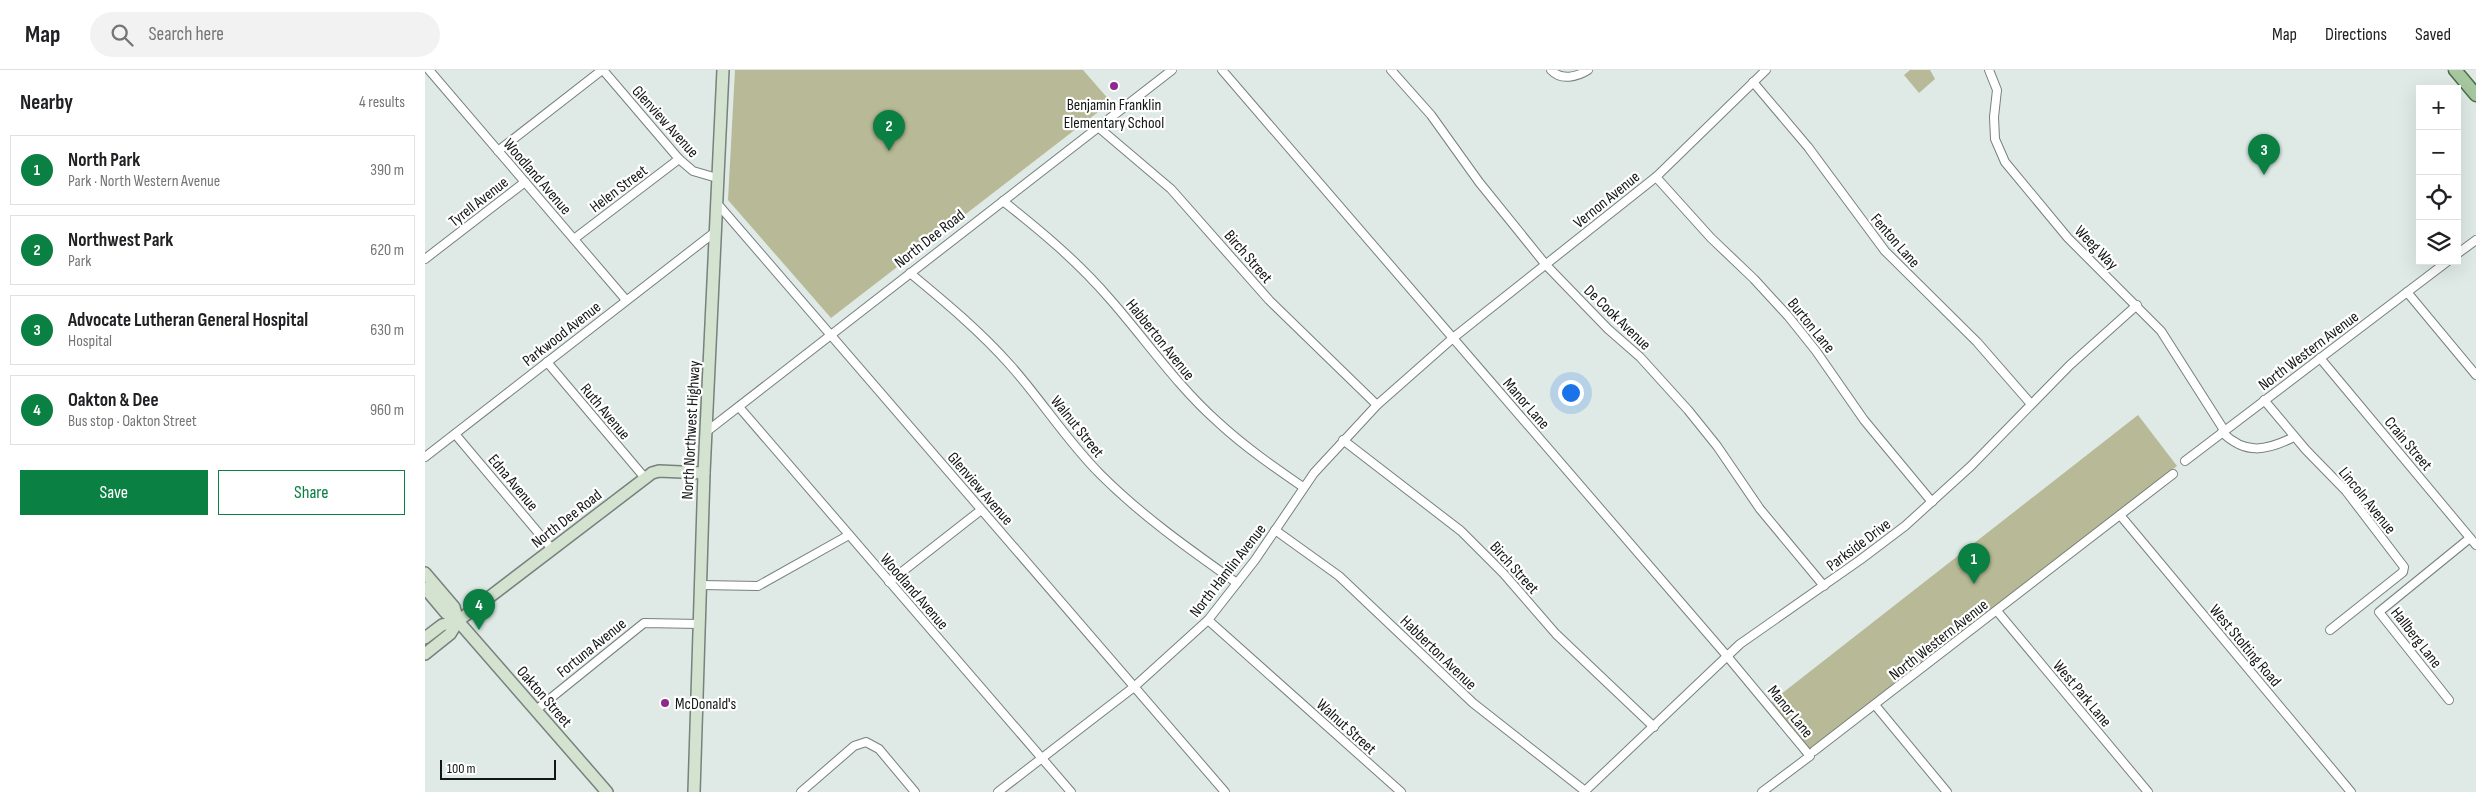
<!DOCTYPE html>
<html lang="en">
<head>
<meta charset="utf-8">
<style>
  body { margin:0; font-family:"Sofia Sans Condensed",sans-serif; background:#f2f2f2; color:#202124 }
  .controls { position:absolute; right:15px; top:15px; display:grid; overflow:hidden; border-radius:0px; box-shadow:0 5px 20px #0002 }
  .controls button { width:45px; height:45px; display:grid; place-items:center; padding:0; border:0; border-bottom:1px solid #e0e0e0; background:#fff; color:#202124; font:25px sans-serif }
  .scale { position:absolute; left:15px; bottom:12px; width:116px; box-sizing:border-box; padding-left:5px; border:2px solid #121614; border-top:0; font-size:14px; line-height:18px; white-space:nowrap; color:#121614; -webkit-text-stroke:4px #fff; paint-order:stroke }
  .you { position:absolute; left:1145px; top:322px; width:18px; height:18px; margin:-12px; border:4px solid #fff; border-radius:50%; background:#1a73e8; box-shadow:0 0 0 8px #1a73e833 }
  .badge { display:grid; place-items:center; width:32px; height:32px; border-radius:50%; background:#0b8043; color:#fff; font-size:16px; font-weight:700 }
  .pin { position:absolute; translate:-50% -41px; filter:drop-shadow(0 1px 2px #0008) }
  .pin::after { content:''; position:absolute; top:26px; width:18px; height:15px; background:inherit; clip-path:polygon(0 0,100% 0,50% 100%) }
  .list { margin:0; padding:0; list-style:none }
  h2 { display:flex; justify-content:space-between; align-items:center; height:65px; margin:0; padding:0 20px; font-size:21px }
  h2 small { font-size:16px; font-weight:400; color:#757577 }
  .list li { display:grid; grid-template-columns:32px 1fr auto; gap:15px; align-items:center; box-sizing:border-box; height:70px; margin:0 10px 10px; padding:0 10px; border:1px solid #e0e0e0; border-radius:0px }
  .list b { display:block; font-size:19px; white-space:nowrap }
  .list p { margin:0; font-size:16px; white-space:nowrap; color:#757577 }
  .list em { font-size:16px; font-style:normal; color:#757577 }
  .actions { display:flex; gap:10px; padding:15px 20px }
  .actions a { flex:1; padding:11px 0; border:1px solid #0b8043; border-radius:0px; text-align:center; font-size:18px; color:#0b8043 }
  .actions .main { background:#0b8043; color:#fff }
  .icon { flex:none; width:28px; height:28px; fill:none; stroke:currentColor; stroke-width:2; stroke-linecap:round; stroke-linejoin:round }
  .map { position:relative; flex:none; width:2051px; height:722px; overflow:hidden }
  header { display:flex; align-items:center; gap:30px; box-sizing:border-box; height:70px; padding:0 25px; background:#fff; border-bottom:1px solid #e0e0e0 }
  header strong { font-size:24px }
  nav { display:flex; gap:28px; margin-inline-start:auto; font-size:18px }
  .search { width:350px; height:45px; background:#f2f2f2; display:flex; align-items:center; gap:12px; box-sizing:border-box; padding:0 18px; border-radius:28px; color:#757577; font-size:19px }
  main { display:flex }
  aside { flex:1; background:#fff }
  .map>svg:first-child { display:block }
  .green { fill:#b8b996 }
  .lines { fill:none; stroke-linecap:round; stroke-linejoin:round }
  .street-casing { stroke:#77817d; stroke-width:10 }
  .secondary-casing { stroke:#77817d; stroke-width:14 }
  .primary-casing { stroke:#4c7045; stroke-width:15 }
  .street { stroke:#fff; stroke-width:8 }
  .secondary { stroke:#d3e3cf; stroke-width:11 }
  .primary { stroke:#a6c79f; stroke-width:12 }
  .poi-dot { fill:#91288b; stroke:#fff; stroke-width:2 }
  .labels { text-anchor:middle; stroke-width:4.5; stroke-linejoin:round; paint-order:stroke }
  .poi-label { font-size:16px; fill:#121614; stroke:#fff }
  .street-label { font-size:16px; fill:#121614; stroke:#fff }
</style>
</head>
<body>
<header>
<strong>Map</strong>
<div class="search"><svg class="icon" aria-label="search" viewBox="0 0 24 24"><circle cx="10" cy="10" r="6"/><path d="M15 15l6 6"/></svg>Search here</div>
<nav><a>Map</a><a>Directions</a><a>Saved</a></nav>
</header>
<main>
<aside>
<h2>Nearby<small>4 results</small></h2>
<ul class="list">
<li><span class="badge">1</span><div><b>North Park</b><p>Park · North Western Avenue</p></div><em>390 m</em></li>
<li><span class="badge">2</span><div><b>Northwest Park</b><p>Park</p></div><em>620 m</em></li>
<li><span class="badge">3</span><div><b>Advocate Lutheran General Hospital</b><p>Hospital</p></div><em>630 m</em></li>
<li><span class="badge">4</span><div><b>Oakton &amp; Dee</b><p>Bus stop · Oakton Street</p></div><em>960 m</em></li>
</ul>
<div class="actions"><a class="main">Save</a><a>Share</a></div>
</aside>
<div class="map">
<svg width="2051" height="722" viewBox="0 0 2051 722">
  <rect width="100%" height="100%" fill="#dfeae6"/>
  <g class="green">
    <path d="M 310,0 L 658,0 L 686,32 L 406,248 L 303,130 Z"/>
    <path d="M 1485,0 L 1505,0 L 1510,9 L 1494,23 L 1479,5 Z"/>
    <path d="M 1713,345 L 1752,396 L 1386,680 L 1346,632 Z"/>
  </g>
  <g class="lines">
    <defs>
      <g id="street">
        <path d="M 4,0 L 201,230"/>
        <path d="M 178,0 L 254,89 L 268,101 L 292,108"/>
        <path d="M 797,0 L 1302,586 L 1385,686 L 1337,722"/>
        <path d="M 966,0 L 1006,45 L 1054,112 L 1121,195 L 1183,259 L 1215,287 L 1263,340 L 1292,376 L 1335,439 L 1399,516"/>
        <path d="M 1126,0 C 1136,11 1152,7 1163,0"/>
        <path d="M 1564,0 L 1572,20 L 1569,47 L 1570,69 L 1580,92 L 1643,168 L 1736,261 L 1799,360"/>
        <path d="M 1328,12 L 1383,77 L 1460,181 L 1552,272 L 1606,334"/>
        <path d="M 673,57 L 746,119 L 844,230 L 952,335"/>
        <path d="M 73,81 L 177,0"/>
        <path d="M 1231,107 L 1286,168 L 1329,209 L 1363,246 L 1391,281 L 1439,350 L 1507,432"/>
        <path d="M 578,131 C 616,161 652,191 684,228 C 721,270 752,316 794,353 C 820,377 849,397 878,417"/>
        <path d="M 291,132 L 800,722"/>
        <path d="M 149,169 L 254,89"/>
        <path d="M 2032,184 L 2051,170"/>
        <path d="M 0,189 L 100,112"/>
        <path d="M 485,203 C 520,232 555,261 586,296 C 617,331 642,371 675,404 C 717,446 764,479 812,513"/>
        <path d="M 1982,222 L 2051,305"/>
        <path d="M 1895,288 L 2051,475"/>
        <path d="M 122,292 L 220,408"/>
        <path d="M 1839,330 L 1881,380 L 1921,421 L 1979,497 L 1978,502 L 1905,560"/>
        <path d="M 314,337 L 646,722"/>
        <path d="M 281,362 L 747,0"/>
        <path d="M 1797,362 C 1820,385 1841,381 1869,367"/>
        <path d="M 30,364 L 127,479"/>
        <path d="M 918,370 L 1036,461 L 1078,503 L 1131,564 L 1229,657"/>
        <path d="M 0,387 L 290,162"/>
        <path d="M 1760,391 L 2023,191"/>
        <path d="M 1695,445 L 1926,722"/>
        <path d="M 850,460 L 914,506 L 1048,633 L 1160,721"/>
        <path d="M 464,512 L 556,440"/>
        <path d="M 276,515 L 333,516 L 424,465"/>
        <path d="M 1572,541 L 1723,722"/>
        <path d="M 783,550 L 976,722"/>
        <path d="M 2024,630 L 1954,542 L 2045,468"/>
        <path d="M 1450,635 L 1522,722"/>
        <path d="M 111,640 L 219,553 L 275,554"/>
        <path d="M 1389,681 L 1748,404"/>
        <path d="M 376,722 L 429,676 L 441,672 L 454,679 L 490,722"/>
        <path d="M 573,722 L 709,617 L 783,550 L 830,490 L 889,403 L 952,335 L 1028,268 L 1231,107 L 1341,0"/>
        <path d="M 1159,722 L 1315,574 L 1435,490 L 1480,456 L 1546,396 L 1645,295 L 1712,235"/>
      </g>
      <g id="secondary">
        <path d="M 0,503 L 29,537 L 33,551"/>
        <path d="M 0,518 L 21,543 L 33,551 L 182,722"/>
        <path d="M 0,568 L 17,555 L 33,551"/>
        <path d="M 0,584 L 25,564 L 33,551 L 227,403 L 234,401 L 279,403"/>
        <path d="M 269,722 L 279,403 L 298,0"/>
      </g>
      <path id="primary" d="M 2030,0 L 2051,25"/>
    </defs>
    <use href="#street" class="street-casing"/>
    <use href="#secondary" class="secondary-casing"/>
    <use href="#primary" class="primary-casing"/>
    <use href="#street" class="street"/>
    <use href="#secondary" class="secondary"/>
    <use href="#primary" class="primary"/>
  </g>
  <g class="poi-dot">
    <circle cx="689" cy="16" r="5"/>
    <circle cx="240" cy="633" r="5"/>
  </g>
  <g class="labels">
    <g class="poi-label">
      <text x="689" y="40">Benjamin Franklin<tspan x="689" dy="18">Elementary School</tspan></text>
      <text x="250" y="639" text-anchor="start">McDonald's</text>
    </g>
    <g class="street-label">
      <text transform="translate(241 51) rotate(48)" y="6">Glenview Avenue</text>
      <text transform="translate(113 106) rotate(49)" y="6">Woodland Avenue</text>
      <text transform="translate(193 118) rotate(-37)" y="6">Helen Street</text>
      <text transform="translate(1181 129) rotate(-39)" y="6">Vernon Avenue</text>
      <text transform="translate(53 131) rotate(-38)" y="6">Tyrell Avenue</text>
      <text transform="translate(504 168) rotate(-38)" y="6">North Dee Road</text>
      <text transform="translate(1471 170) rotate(49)" y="6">Fenton Lane</text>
      <text transform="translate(1672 177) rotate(46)" y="6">Weeg Way</text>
      <text transform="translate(824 186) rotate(49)" y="6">Birch Street</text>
      <text transform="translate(1193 247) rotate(44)" y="6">De Cook Avenue</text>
      <text transform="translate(1387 255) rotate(51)" y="6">Burton Lane</text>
      <text transform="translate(136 263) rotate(-38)" y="6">Parkwood Avenue</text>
      <text transform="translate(736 269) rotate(51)" y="6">Habberton Avenue</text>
      <text transform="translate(1883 280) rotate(-37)" y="6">North Western Avenue</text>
      <text transform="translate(1102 333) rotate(49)" y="6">Manor Lane</text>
      <text transform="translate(181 341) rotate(50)" y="6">Ruth Avenue</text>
      <text transform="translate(653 356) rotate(51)" y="6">Walnut Street</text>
      <text transform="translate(265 360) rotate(-87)" y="6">North Northwest Highway</text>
      <text transform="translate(1984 373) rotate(50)" y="6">Crain Street</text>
      <text transform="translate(89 412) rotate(50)" y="6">Edna Avenue</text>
      <text transform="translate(556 418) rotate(49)" y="6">Glenview Avenue</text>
      <text transform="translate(1943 430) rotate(51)" y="6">Lincoln Avenue</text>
      <text transform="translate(141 448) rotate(-38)" y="6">North Dee Road</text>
      <text transform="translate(1433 474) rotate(-37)" y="6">Parkside Drive</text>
      <text transform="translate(1090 497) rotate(48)" y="6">Birch Street</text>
      <text transform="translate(802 500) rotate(-52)" y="6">North Hamlin Avenue</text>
      <text transform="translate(490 521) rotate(49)" y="6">Woodland Avenue</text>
      <text transform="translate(1992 567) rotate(52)" y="6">Hallberg Lane</text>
      <text transform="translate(1513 569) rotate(-38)" y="6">North Western Avenue</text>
      <text transform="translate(1821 575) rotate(50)" y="6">West Stolting Road</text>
      <text transform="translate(166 577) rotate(-39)" y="6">Fortuna Avenue</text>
      <text transform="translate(1014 582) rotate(44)" y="6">Habberton Avenue</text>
      <text transform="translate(1658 623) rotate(50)" y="6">West Park Lane</text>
      <text transform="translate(120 626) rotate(49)" y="6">Oakton Street</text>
      <text transform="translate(1366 641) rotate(51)" y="6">Manor Lane</text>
      <text transform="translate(922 656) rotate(42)" y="6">Walnut Street</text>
    </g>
  </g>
</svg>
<div class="controls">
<button>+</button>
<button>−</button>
<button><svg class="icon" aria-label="locate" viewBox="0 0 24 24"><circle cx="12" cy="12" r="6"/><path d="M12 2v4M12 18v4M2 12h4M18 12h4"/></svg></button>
<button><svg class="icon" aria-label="layers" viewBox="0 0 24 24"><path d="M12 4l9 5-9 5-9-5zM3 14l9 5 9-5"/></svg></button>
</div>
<div class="scale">100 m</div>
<div class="you"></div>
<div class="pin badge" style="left:1549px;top:514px">1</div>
<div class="pin badge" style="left:464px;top:81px">2</div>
<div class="pin badge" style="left:1839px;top:105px">3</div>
<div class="pin badge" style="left:54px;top:560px">4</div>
</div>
</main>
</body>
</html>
